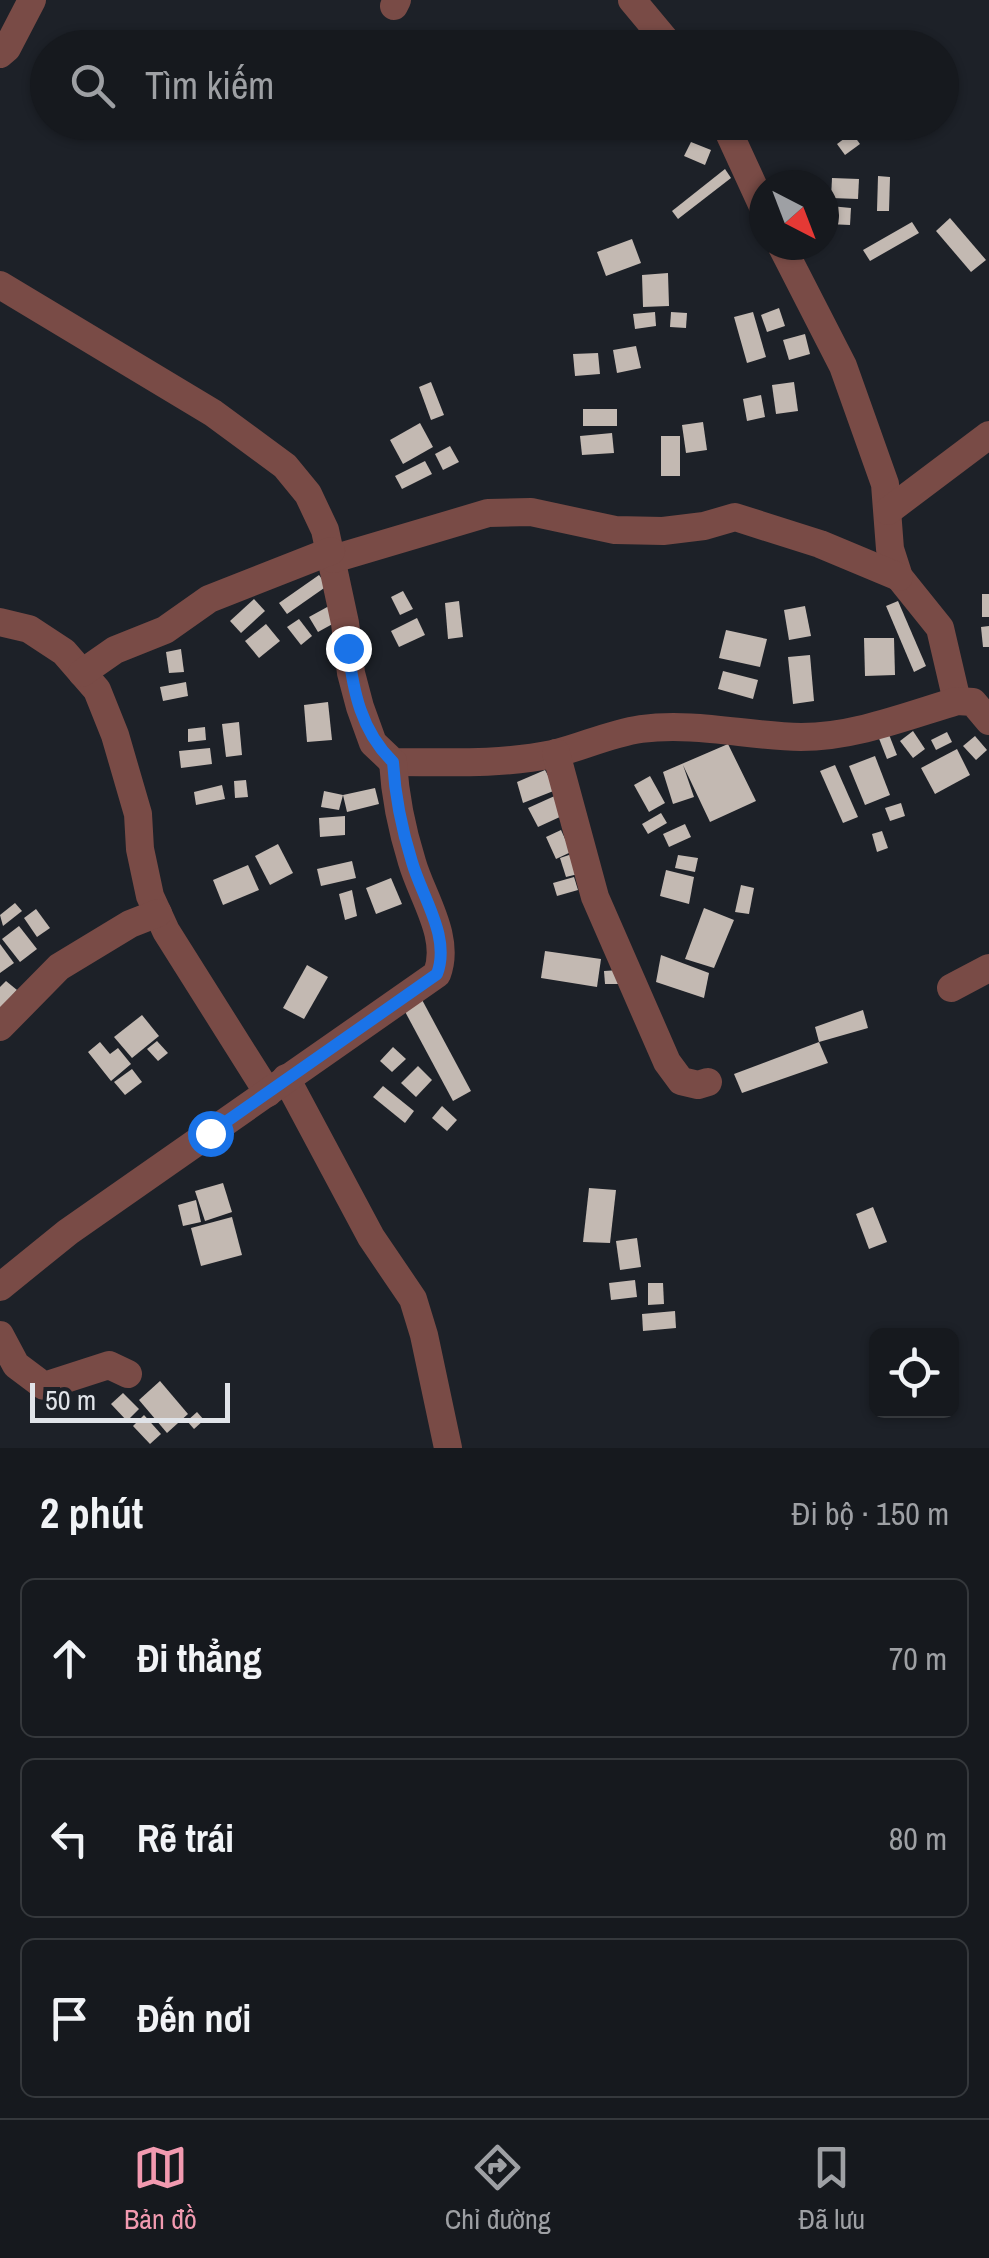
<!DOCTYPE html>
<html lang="vi">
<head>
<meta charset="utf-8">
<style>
  body { margin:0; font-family:"Archivo Narrow",sans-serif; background:#1f2227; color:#f1f3f6 }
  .controls { position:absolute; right:30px; bottom:30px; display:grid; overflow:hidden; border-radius:15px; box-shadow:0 2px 8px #0004 }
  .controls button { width:90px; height:90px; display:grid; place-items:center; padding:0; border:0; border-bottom:2px solid #35383c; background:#16191e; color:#f1f3f6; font:50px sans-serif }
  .compass { position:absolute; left:749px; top:170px; width:90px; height:90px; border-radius:50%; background:#16191e; box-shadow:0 2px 8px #0004; rotate:138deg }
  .scale { position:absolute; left:30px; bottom:25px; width:200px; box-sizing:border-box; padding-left:10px; border:5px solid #e0e3e8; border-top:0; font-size:28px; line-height:35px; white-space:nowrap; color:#e0e3e8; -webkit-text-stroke:8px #1d2128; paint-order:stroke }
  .stop { position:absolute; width:30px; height:30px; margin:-22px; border:8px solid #1a73e8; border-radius:50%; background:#fff }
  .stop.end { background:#1a73e8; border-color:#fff; box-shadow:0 2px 10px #0008 }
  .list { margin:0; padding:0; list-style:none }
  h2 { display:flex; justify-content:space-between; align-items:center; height:130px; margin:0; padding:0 40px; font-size:42px }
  h2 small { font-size:32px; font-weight:400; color:#9ea0a4 }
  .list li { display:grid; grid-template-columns:65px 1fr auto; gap:30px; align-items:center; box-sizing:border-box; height:160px; margin:0 20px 20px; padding:0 20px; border:2px solid #35383c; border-radius:15px }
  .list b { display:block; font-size:38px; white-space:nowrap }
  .list em { font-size:32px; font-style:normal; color:#9ea0a4 }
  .icon { flex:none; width:55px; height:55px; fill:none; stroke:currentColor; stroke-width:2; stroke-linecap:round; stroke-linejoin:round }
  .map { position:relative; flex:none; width:989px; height:1448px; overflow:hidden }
  .search { position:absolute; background:#16191e; box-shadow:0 2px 8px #0004; left:30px; right:30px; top:30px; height:110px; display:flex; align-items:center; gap:25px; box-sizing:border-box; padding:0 35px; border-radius:55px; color:#9ea0a4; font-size:38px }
  .sheet { height:670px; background:#16191e }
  nav { display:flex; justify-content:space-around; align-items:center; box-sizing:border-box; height:140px; border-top:2px solid #35383c; background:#16191e; font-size:28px; color:#9ea0a4 }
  nav a { display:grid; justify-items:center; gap:5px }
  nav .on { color:#f29ab0 }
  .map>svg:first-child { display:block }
  .building { fill:#c3b9b2 }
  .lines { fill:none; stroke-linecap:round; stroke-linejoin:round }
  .street { stroke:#794b46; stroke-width:28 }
  .route { stroke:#1a73e8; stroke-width:12 }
</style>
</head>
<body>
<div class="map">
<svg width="989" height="1448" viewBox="0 0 989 1448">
  <rect width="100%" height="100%" fill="#1d2128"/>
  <g class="building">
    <path d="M 852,133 L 860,144 L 845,155 L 837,144 Z"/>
    <path d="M 691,142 L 711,150 L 705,165 L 684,156 Z"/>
    <path d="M 725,169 L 731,178 L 678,219 L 672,211 Z"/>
    <path d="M 878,176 L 890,177 L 889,211 L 877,211 Z"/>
    <path d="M 832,178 L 859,179 L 858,199 L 831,198 Z"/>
    <path d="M 830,206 L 851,208 L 850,225 L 828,224 Z"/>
    <path d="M 950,218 L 986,260 L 971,272 L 936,231 Z"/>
    <path d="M 912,222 L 919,233 L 870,261 L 863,250 Z"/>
    <path d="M 632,239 L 641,263 L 606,276 L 597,252 Z"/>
    <path d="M 668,273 L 669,306 L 643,307 L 642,275 Z"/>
    <path d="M 779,308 L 785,326 L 767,332 L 761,315 Z"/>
    <path d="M 655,312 L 656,326 L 635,329 L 633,314 Z"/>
    <path d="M 671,312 L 687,313 L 686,328 L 670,327 Z"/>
    <path d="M 753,312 L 766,357 L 747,363 L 734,317 Z"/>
    <path d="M 805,334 L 810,354 L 789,360 L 783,340 Z"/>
    <path d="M 636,346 L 641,368 L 617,373 L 613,350 Z"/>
    <path d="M 598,353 L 600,374 L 575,376 L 573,354 Z"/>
    <path d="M 431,382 L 444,415 L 431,420 L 419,387 Z"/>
    <path d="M 794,382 L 798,411 L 776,414 L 772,385 Z"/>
    <path d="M 761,395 L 765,417 L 747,421 L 743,399 Z"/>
    <rect x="583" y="409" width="34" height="17"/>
    <path d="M 703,422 L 707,450 L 686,453 L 682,425 Z"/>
    <path d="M 420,423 L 433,447 L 403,464 L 390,440 Z"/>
    <path d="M 612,433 L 614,453 L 582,455 L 580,436 Z"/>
    <rect x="661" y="436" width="19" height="40"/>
    <path d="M 450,446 L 459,462 L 443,470 L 435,454 Z"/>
    <path d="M 425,461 L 432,474 L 402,489 L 395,476 Z"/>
    <path d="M 319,575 L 327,586 L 287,614 L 279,603 Z"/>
    <path d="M 403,591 L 413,609 L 400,615 L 391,597 Z"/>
    <rect x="982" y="594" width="7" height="23"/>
    <path d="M 254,599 L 265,611 L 241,633 L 230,621 Z"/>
    <path d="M 459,601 L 463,637 L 448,639 L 445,603 Z"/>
    <path d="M 898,601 L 926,666 L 914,672 L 886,606 Z"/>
    <path d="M 329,606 L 338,621 L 318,632 L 309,617 Z"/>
    <path d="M 805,606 L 811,636 L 789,640 L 784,610 Z"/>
    <path d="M 417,618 L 425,635 L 399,647 L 391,631 Z"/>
    <path d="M 299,619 L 312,636 L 301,645 L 287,627 Z"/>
    <path d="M 266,624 L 280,641 L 259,658 L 245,641 Z"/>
    <path d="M 989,626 L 989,647 L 983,647 L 981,627 Z"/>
    <path d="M 726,630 L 767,639 L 760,667 L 719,658 Z"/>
    <path d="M 864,638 L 894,638 L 895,675 L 865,676 Z"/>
    <path d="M 181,649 L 184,672 L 169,673 L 166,652 Z"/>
    <path d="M 810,655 L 814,701 L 793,704 L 788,657 Z"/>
    <path d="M 723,671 L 758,680 L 753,699 L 718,689 Z"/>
    <path d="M 186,682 L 188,696 L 163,701 L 160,687 Z"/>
    <path d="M 328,702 L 332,740 L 307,742 L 304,705 Z"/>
    <path d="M 239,722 L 242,755 L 226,757 L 222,724 Z"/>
    <path d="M 205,727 L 206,740 L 188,742 L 188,729 Z"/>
    <path d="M 913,731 L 925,749 L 913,758 L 900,741 Z"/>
    <path d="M 888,732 L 897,755 L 887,759 L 878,736 Z"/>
    <path d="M 947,732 L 952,742 L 936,750 L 931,740 Z"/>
    <path d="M 975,736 L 987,750 L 976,760 L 963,746 Z"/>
    <path d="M 728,744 L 756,801 L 710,822 L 683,765 L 694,797 L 673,804 L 663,772 Z"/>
    <path d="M 210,748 L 212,764 L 181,768 L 179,751 Z"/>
    <path d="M 957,749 L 970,775 L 935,794 L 921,768 Z"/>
    <path d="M 875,756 L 890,795 L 865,805 L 849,766 Z"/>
    <path d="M 835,765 L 858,817 L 843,823 L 820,771 Z"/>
    <path d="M 545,770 L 556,790 L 523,803 L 517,782 Z"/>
    <path d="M 650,776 L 665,803 L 649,812 L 634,785 Z"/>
    <path d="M 246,780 L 248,797 L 235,798 L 234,781 Z"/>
    <path d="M 222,785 L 225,799 L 196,805 L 194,792 Z"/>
    <path d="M 375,788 L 379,804 L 347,812 L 343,795 L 339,810 L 321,807 L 324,791 L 343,795 Z"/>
    <path d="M 559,794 L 562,816 L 538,827 L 528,808 Z"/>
    <path d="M 901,803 L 905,816 L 890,821 L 885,808 Z"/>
    <path d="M 661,813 L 667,823 L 648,834 L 642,824 Z"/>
    <path d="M 345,816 L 345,835 L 320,837 L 319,818 Z"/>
    <path d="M 685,824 L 691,837 L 669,847 L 663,834 Z"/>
    <path d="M 561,830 L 571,852 L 556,859 L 546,837 Z"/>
    <path d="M 882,831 L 888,848 L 877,852 L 872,834 Z"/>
    <path d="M 278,844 L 293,873 L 270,885 L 255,856 Z"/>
    <path d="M 572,854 L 578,874 L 566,877 L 560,858 Z"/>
    <path d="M 678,855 L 698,858 L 695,872 L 675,868 Z"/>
    <path d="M 352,861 L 356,878 L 321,886 L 317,869 Z"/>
    <path d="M 248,865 L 259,890 L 223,905 L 213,880 Z"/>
    <path d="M 666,870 L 694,877 L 689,904 L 660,896 Z"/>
    <path d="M 574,877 L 578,890 L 557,896 L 553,883 Z"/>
    <path d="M 391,878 L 402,904 L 376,914 L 366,888 Z"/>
    <path d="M 741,885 L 754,888 L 749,914 L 735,912 Z"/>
    <path d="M 352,890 L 357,916 L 345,920 L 339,894 Z"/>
    <path d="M 15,903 L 22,911 L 3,926 L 0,915 Z"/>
    <path d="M 704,908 L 734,920 L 714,968 L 685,959 Z"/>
    <path d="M 36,909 L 50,928 L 37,937 L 24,918 Z"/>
    <path d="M 19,926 L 37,949 L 20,962 L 2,939 Z"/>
    <path d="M 0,944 L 14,963 L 0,973 Z"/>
    <path d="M 545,951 L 601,959 L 597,987 L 541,978 Z"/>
    <path d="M 661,955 L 709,973 L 704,998 L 656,982 Z"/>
    <path d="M 307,965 L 328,977 L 304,1019 L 283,1008 Z"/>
    <path d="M 620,970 L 621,984 L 605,984 L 604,971 Z"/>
    <path d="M 6,981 L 17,990 L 0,1009 L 0,987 Z"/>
    <path d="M 420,996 L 471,1091 L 453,1101 L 402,1006 Z"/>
    <path d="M 863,1010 L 868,1028 L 819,1042 L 815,1027 Z"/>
    <path d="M 142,1015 L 159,1036 L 132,1058 L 114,1037 Z"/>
    <path d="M 157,1041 L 168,1053 L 158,1061 L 147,1049 Z"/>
    <path d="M 100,1042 L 110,1054 L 118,1048 L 131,1064 L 111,1081 L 88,1052 Z"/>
    <path d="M 819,1042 L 828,1063 L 742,1093 L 734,1074 Z"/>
    <path d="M 393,1047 L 406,1059 L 392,1072 L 380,1061 Z"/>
    <path d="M 418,1066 L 432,1080 L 416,1097 L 401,1083 Z"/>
    <path d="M 132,1069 L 142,1082 L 125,1095 L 114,1082 Z"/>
    <path d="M 383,1086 L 414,1111 L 405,1123 L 373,1097 Z"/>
    <path d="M 442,1106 L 457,1120 L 447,1131 L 432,1118 Z"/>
    <path d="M 223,1183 L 232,1212 L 205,1221 L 195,1191 Z"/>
    <path d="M 589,1188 L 616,1190 L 610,1243 L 583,1242 Z"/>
    <path d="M 196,1200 L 201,1222 L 183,1226 L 178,1205 Z"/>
    <path d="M 873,1207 L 887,1242 L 869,1249 L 856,1214 Z"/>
    <path d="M 232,1217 L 242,1255 L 201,1266 L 191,1228 Z"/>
    <path d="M 637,1238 L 641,1267 L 620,1270 L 616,1241 Z"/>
    <path d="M 635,1280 L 637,1297 L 611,1300 L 609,1283 Z"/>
    <path d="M 648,1283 L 663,1283 L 664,1304 L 648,1305 Z"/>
    <path d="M 675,1311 L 676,1328 L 643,1331 L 642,1314 Z"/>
    <path d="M 160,1381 L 188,1414 L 167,1433 L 139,1400 Z"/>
    <path d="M 123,1393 L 139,1409 L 127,1421 L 111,1404 Z"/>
    <path d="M 197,1412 L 204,1420 L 194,1429 L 187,1421 Z"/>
    <path d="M 144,1415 L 161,1434 L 150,1444 L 133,1426 Z"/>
  </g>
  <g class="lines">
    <g class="street">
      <path d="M 632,0 L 672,48"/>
      <path d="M 394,6 L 397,0"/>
      <path d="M 0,54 L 7,48 L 32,0"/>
      <path d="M 724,122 L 764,209"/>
      <path d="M 781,245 L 843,366 L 885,484 L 890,549 L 899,577 L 940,628 L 957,701"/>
      <path d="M 0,285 L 213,413 L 285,466 L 308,494 L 325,530 L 345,623 L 351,673 L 360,707 L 373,743 L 393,762 C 446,762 500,765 553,754 C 583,747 608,734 641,729 C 695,722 747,736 801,737 C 854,737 907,716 957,701 L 973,702 L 989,721"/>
      <path d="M 888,511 L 989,435"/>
      <path d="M 333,559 L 488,513 L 531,512 L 615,530 L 663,531 L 704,526 L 735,517 L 820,544 L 899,577"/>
      <path d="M 0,622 L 29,629 L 64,652 L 97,690 L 115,735 L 138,814 L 140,849 L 150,896 L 166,931 L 268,1093"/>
      <path d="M 82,673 L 115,650 L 165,630 L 209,599 L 331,551"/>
      <path d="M 556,753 L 595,897 L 667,1062 L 681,1081 L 698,1085 L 708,1082"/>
      <path d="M 951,988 L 989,968"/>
      <path d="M 0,1027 L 59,967 L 130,924 L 158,913"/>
      <path d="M 286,1078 L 371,1237 L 413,1299 L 424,1335 L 448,1448"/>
      <path d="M 0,1287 L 68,1232 L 437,974 C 451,937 422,897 412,862 C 402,830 395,796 393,762"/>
      <path d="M 0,1335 L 16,1365 L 44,1386 L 109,1365 L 128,1374"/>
    </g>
  </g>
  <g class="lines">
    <path class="route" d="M 210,1133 L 437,974 C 451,937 422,897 412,862 C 402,830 395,796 393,762 C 361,731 353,691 348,648"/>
  </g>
</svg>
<div class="controls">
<button><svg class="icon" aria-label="locate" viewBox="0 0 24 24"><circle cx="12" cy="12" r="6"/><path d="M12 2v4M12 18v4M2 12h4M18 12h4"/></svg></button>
</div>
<svg class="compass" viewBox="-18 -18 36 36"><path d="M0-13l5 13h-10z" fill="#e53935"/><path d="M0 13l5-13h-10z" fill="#9ea0a4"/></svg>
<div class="scale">50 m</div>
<div class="stop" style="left:210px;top:1133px"></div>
<div class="stop end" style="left:348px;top:648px"></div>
<div class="search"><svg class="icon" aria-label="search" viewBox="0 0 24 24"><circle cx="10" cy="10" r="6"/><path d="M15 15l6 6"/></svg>Tìm kiếm</div>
</div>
<section class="sheet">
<h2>2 phút<small>Đi bộ · 150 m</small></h2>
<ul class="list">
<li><svg class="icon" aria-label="ahead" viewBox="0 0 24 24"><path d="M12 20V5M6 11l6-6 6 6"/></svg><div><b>Đi thẳng</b></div><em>70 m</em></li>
<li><svg class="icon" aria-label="left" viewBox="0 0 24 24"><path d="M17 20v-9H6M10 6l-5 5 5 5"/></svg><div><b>Rẽ trái</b></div><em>80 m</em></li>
<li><svg class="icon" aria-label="arrive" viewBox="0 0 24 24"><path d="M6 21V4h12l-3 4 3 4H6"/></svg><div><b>Đến nơi</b></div></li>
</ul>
</section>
<nav>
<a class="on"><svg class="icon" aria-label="map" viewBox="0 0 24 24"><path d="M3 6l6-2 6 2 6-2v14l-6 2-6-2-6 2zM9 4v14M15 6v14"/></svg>Bản đồ</a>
<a><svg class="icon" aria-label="directions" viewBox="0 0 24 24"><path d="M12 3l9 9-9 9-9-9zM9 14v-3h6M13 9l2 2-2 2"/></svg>Chỉ đường</a>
<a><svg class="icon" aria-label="saved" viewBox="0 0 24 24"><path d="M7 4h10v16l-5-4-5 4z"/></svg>Đã lưu</a>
</nav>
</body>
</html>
